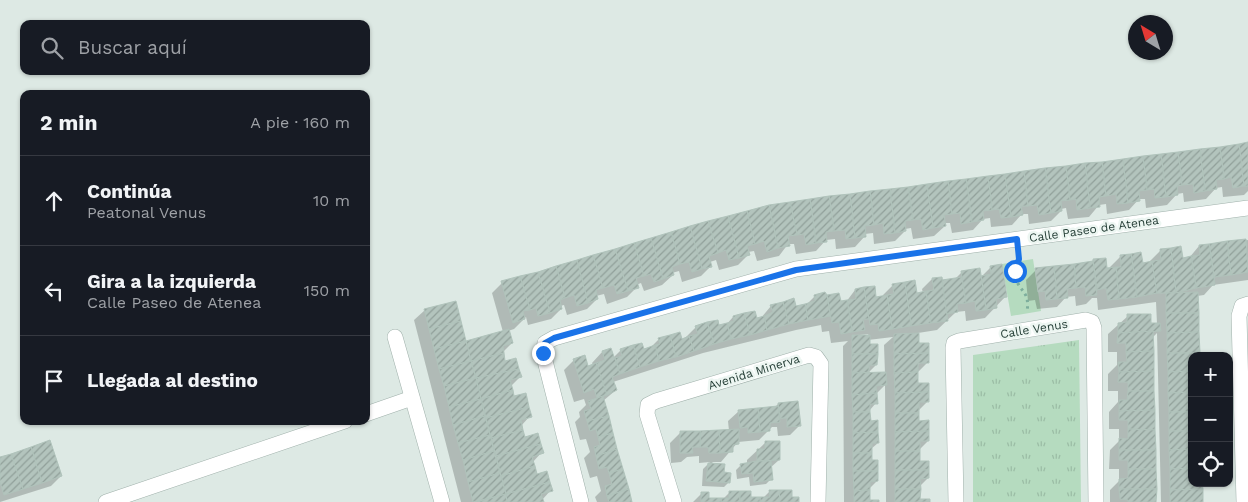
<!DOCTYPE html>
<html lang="es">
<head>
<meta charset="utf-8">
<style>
  body { margin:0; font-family:"Work Sans",sans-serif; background:#20242c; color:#f1f3f6 }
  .controls { position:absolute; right:15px; bottom:15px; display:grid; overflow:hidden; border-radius:10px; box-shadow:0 1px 4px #0004 }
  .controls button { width:45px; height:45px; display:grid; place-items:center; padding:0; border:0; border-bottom:1px solid #363941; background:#171b24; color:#f1f3f6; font:25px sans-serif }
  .compass { position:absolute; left:1128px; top:15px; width:45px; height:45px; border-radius:50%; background:#171b24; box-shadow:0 1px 4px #0004; rotate:322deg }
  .stop { position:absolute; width:15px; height:15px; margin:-11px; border:4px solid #1a73e8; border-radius:50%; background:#fff }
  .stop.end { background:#1a73e8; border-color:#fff; box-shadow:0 1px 5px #0008 }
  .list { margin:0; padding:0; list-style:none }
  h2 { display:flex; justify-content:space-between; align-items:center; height:65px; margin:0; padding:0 20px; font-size:21px }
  h2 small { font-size:16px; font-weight:400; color:#9ea1a6 }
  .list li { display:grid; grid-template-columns:32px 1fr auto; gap:15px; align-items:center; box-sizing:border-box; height:90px; padding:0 20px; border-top:1px solid #363941 }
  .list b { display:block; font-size:19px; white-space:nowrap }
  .list p { margin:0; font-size:16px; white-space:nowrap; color:#9ea1a6 }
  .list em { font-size:16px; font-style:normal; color:#9ea1a6 }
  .icon { flex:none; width:28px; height:28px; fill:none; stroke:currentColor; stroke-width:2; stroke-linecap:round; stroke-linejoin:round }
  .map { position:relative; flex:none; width:1248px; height:502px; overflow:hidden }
  .search { position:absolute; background:#171b24; box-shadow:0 1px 4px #0004; left:20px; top:20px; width:350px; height:55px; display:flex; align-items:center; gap:12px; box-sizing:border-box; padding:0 18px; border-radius:10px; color:#9ea1a6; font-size:19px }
  .panel { position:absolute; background:#171b24; box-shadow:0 1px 4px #0004; left:20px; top:90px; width:350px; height:335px; border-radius:10px }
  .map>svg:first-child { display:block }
  .grass { fill:url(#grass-tufts) }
  .garden { fill:#b5dbbf }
  .shadow { fill:#0003; fill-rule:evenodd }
  .building { fill:url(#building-hatch); stroke:#b0c3bb }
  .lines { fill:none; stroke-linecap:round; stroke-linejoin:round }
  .street-casing { stroke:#a0b1ab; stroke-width:16 }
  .path { stroke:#7dae9d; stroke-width:3; stroke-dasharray:2.5 4; stroke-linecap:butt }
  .street { stroke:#fff; stroke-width:15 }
  .route { stroke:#1a73e8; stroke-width:6 }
  .labels { text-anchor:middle; stroke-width:5; stroke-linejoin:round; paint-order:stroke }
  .street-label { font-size:12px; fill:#1f3931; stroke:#edf6f2 }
</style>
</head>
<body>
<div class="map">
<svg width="1248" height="502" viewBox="0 0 1248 502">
  <defs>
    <pattern id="grass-tufts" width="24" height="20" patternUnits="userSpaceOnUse" patternTransform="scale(1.25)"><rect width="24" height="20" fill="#b5dbbf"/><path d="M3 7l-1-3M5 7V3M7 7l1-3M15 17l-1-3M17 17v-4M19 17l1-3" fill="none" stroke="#9bbda5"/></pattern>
    <pattern id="building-hatch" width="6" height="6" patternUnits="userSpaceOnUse" patternTransform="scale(1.25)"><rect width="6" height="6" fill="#b3c4bd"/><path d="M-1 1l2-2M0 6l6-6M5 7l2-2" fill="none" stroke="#91a09a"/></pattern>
  </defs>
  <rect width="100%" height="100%" fill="#dde9e4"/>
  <path class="grass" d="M 1079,340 L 1081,502 L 973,502 L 973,355 Z"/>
  <path class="garden" d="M 1033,259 L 1041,311 L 1011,316 L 1002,264 Z"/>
  <g class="shadow">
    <path d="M 1248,144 L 1248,191 L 1244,195 L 1223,197 L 1222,187 L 1216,188 L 1206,199 L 1184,202 L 1183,193 L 1177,194 L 1167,205 L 1146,208 L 1145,199 L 1139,199 L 1129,210 L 1107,214 L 1106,204 L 1099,205 L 1089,217 L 1078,218 L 1068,219 L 1066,208 L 1061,209 L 1061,211 L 1051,221 L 1029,224 L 1028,214 L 1022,214 L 1012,225 L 991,227 L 990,218 L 983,219 L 973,230 L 952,233 L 950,223 L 944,223 L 945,226 L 934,236 L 913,239 L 911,228 L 905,229 L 905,231 L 895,241 L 874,244 L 873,233 L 865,234 L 865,236 L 855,247 L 836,249 L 835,239 L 826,240 L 816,251 L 796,254 L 794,244 L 788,244 L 779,256 L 757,261 L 754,251 L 748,252 L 748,255 L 738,265 L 719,270 L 716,260 L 710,262 L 711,266 L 701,276 L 682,282 L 679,271 L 672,273 L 673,275 L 662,285 L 644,291 L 641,283 L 636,285 L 637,287 L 627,297 L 607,304 L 604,294 L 596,296 L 597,299 L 587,309 L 567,315 L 564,305 L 560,306 L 561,309 L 551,319 L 528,325 L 526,317 L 514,329 L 508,331 L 512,343 L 502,353 L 504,362 L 520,377 L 510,387 L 513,398 L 530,416 L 521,426 L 524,438 L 542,452 L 532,463 L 536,475 L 551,490 L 542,500 L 542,502 L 461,502 L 414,320 L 425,310 L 465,342 L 503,332 L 492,293 L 502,283 L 691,227 Z"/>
    <path d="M 1248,240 L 1248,280 L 1213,285 L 1204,295 L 1197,296 L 1192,356 L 1192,483 L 1202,502 L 1161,502 L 1157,333 L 1152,338 L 1155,502 L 1110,502 L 1110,490 L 1119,481 L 1119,469 L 1109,469 L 1110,450 L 1119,441 L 1119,429 L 1109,429 L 1109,412 L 1118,402 L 1118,391 L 1108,391 L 1108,374 L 1117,365 L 1117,352 L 1108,352 L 1108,334 L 1128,316 L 1150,324 L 1157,324 L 1156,302 L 1098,310 L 1097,298 L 1092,298 L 1086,304 L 1076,306 L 1075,296 L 1066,297 L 1057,307 L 1037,309 L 1035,300 L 1028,301 L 1026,280 L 1036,270 L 1091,263 L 1093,260 L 1106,269 L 1111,269 L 1110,267 L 1120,257 L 1142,264 L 1150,263 L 1150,261 L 1160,251 L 1182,259 L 1189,258 L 1199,246 Z"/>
    <path d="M 991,267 L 1006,296 L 985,318 L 966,321 L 965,311 L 956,312 L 937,330 L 918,333 L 918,344 L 928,362 L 918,372 L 917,384 L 928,401 L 918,411 L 918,422 L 928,441 L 919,450 L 919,462 L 928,478 L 919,487 L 919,501 L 929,502 L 886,502 L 885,385 L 876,394 L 876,403 L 869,411 L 869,422 L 878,443 L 871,449 L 871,461 L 877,481 L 869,489 L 869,501 L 878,502 L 844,502 L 843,346 L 848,341 L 831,343 L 829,331 L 822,332 L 821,325 L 796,330 L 703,353 L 613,382 L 616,390 L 603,401 L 630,502 L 597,502 L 595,497 L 601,491 L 597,476 L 590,478 L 584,458 L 590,452 L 586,439 L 580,440 L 575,422 L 580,417 L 579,412 L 586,405 L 584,399 L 574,402 L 564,370 L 574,360 L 587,368 L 593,365 L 592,363 L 602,352 L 613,358 L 621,350 L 643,350 L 650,348 L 659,339 L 681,340 L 686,339 L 686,337 L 696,327 L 726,325 L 733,317 L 756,319 L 761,318 L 771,306 L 795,308 L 806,305 L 815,296 L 839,303 L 846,302 L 855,290 L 874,287 L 875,298 L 883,297 L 883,295 L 893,285 L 916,294 L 923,293 L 922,289 L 932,279 L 941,282 L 954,280 L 962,272 L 980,278 ZM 868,334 L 869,336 L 860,336 L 860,335 ZM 893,337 L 884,345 L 885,374 L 866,375 L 876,365 L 868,345 L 868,340 Z"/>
    <path d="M 778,404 L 800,425 L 790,435 L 778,436 L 777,427 L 772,427 L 759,440 L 738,442 L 721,462 L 712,462 L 729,482 L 724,487 L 702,486 L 703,469 L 710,462 L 699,463 L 699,456 L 687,457 L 681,462 L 671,463 L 670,443 L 680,433 L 729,431 L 728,421 L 739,411 L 775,407 Z"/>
    <path d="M 765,443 L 779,460 L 770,468 L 771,479 L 766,484 L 750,486 L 749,477 L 737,479 L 736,470 L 741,465 L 747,464 L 747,460 Z"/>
    <path d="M 0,459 L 61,476 L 51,486 L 0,502 Z"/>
    <path d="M 770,491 L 791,498 L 798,502 L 693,502 L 702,493 L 708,500 L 722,500 L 730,492 L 750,498 L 763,498 Z"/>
  </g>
  <g class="building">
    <path d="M 1248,142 L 1248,186 L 1244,186 L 1239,144 Z"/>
    <path d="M 1239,144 L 1244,186 L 1233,188 L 1231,177 L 1224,179 L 1220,147 Z"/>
    <path d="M 1220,147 L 1224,179 L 1216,180 L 1217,189 L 1205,191 L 1200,149 Z"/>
    <path d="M 1200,149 L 1205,191 L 1194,193 L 1193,184 L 1182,185 L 1178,152 Z"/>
    <path d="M 1178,152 L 1182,185 L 1177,186 L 1178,195 L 1166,197 L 1161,154 Z"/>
    <path d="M 1161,154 L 1166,197 L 1155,198 L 1154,189 L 1147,190 L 1143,156 Z"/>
    <path d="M 1143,156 L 1147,190 L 1139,191 L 1140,201 L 1128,203 L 1123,159 Z"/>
    <path d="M 1123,159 L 1128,203 L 1117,204 L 1116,194 L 1106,196 L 1102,162 Z"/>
    <path d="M 1102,162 L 1106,196 L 1099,197 L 1100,207 L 1090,208 L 1085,163 Z"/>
    <path d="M 1085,163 L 1090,208 L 1077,210 L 1076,199 L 1070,200 L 1066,166 Z"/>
    <path d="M 1066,166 L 1070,200 L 1061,201 L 1062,211 L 1051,213 L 1045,168 Z"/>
    <path d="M 1045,168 L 1051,213 L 1039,215 L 1037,205 L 1028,206 L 1024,171 Z"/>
    <path d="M 1024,171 L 1028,206 L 1021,206 L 1023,215 L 1011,217 L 1005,174 Z"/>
    <path d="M 1005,174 L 1011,217 L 1001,218 L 999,209 L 992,210 L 988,176 Z"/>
    <path d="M 988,176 L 992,210 L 983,211 L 984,220 L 972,222 L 966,179 Z"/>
    <path d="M 966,179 L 972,222 L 961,224 L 960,213 L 952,214 L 948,181 Z"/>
    <path d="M 948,181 L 952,214 L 944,215 L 946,226 L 933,228 L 927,184 Z"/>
    <path d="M 927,184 L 933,228 L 923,230 L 921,219 L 913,220 L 908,187 Z"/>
    <path d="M 908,187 L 913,220 L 905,221 L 906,231 L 895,233 L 890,189 Z"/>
    <path d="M 890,189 L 895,233 L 884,234 L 883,223 L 874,225 L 870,191 Z"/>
    <path d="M 870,191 L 874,225 L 865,226 L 866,237 L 855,238 L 850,194 Z"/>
    <path d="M 850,194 L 855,238 L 846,239 L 845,230 L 834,231 L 829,196 Z"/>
    <path d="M 829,196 L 834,231 L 826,232 L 827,242 L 816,243 L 810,199 Z"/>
    <path d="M 810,199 L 816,243 L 806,245 L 804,234 L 797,235 L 790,202 Z"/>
    <path d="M 790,202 L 797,235 L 788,236 L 790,246 L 778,248 L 769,205 Z"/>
    <path d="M 769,205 L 778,248 L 767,252 L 764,241 L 755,244 L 747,211 Z"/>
    <path d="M 747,211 L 755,244 L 747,246 L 750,255 L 739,258 L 728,216 Z"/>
    <path d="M 728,216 L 739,258 L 729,260 L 726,250 L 718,253 L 708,221 Z"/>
    <path d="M 708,221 L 718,253 L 709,256 L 712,267 L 702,269 L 690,226 Z"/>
    <path d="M 690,226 L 702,269 L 692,272 L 689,262 L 680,264 L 671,232 Z"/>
    <path d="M 671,232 L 680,264 L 672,267 L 674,275 L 663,279 L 651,238 Z"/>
    <path d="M 651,238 L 663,279 L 654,282 L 651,274 L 644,276 L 634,243 Z"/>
    <path d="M 1246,239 L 1248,272 L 1231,275 L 1227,241 Z"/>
    <path d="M 1227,241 L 1231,275 L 1214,277 L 1209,244 Z"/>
    <path d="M 634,243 L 644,276 L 636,278 L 639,288 L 628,291 L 615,249 Z"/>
    <path d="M 1209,244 L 1215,285 L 1196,288 L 1191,256 L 1200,255 L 1199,245 Z"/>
    <path d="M 1181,246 L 1183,258 L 1191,256 L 1196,288 L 1176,293 L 1171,248 Z"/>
    <path d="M 1171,248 L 1176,293 L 1157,293 L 1152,261 L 1161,260 L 1160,249 Z"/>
    <path d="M 615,249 L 628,291 L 617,294 L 614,285 L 603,288 L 593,255 Z"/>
    <path d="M 1141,252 L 1143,263 L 1152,261 L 1157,293 L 1137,297 L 1131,254 Z"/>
    <path d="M 1131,254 L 1137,297 L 1119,299 L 1116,267 L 1121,267 L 1120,255 Z"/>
    <path d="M 593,255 L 603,288 L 596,290 L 598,299 L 588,303 L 577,260 Z"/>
    <path d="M 1106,258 L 1107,268 L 1116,267 L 1119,299 L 1108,300 L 1106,288 L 1097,290 L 1093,259 Z"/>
    <path d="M 577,260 L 588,303 L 577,306 L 574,295 L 565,298 L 556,266 Z"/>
    <path d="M 1093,261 L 1097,295 L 1086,296 L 1085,287 L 1076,288 L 1074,264 Z"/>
    <path d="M 1002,264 L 1007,297 L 996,299 L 997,308 L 986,310 L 981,276 L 991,274 L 990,266 Z"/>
    <path d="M 1074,264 L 1076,288 L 1067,289 L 1068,298 L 1057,299 L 1054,266 Z"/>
    <path d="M 556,266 L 565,298 L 560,300 L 562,309 L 550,313 L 538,272 Z"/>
    <path d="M 1054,266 L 1057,299 L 1046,300 L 1045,291 L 1038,292 L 1035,268 Z"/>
    <path d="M 980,268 L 986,310 L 976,311 L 975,301 L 966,303 L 961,271 Z"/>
    <path d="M 538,272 L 550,313 L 538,316 L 536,308 L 530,310 L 520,276 Z"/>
    <path d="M 520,276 L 530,310 L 523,311 L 525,319 L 513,323 L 501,281 Z"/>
    <path d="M 942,277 L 948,321 L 931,323 L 926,291 L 934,290 L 932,278 Z"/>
    <path d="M 962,277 L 966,303 L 957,304 L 958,312 L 947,314 L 942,280 Z"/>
    <path d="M 915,280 L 917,293 L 926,291 L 931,323 L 911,326 L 905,282 Z"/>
    <path d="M 905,282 L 911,326 L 892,329 L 887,295 L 894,294 L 892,284 Z"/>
    <path d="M 875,286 L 876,297 L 887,295 L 892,329 L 879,331 L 878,324 L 870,325 L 864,287 Z"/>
    <path d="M 864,287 L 869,319 L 863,319 L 865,330 L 852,332 L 847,300 L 856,299 L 855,289 Z"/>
    <path d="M 825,292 L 827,295 L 831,316 L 808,320 L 805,304 L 815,301 L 814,295 Z"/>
    <path d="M 1198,292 L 1199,313 L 1166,313 L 1166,293 Z"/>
    <path d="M 839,293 L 841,301 L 847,300 L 852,332 L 841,334 L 839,322 L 832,323 L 827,295 Z"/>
    <path d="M 794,298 L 796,306 L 805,304 L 808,320 L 789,324 L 783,302 Z"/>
    <path d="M 456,301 L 461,321 L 429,329 L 424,309 Z"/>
    <path d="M 783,302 L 789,324 L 767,330 L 764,316 L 773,312 L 770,305 Z"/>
    <path d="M 755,311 L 757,318 L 764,316 L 767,330 L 750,335 L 744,313 Z"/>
    <path d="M 744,313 L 750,335 L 731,339 L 727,323 L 734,321 L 733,316 Z"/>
    <path d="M 1166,313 L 1199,313 L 1199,332 L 1167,333 Z"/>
    <path d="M 1127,314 L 1151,314 L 1151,323 L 1160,323 L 1161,331 L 1118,333 L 1118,323 L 1127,322 Z"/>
    <path d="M 718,320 L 719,325 L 727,323 L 731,339 L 714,344 L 707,322 Z"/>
    <path d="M 461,321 L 466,341 L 434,349 L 429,329 Z"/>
    <path d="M 707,322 L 714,344 L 694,351 L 689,336 L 698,334 L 695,326 Z"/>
    <path d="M 509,329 L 513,343 L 503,346 L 504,353 L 471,361 L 466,341 Z"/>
    <path d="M 1153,331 L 1154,351 L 1126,352 L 1126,343 L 1117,343 L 1118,333 Z"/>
    <path d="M 680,332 L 682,339 L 689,336 L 694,351 L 676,357 L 670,335 Z"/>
    <path d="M 1199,332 L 1200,353 L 1167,353 L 1167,333 Z"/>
    <path d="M 919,333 L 919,343 L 929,343 L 929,353 L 894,354 L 894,334 Z"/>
    <path d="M 670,335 L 676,357 L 659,361 L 655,345 L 660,344 L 658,338 Z"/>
    <path d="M 852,335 L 870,335 L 870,344 L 878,344 L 878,354 L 852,354 Z"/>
    <path d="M 466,341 L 471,361 L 439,369 L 434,349 Z"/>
    <path d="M 642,343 L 644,349 L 655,345 L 659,361 L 640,367 L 633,345 Z"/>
    <path d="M 633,345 L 640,367 L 620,374 L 615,358 L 622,356 L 620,349 Z"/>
    <path d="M 611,348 L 620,374 L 612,377 L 617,390 L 607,395 L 596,363 L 605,360 L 602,351 Z"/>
    <path d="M 1154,351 L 1154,371 L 1119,372 L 1118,362 L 1127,362 L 1126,352 Z"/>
    <path d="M 504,353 L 505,361 L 516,358 L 519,369 L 476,378 L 471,361 Z"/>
    <path d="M 929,353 L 929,363 L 918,363 L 918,372 L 894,373 L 894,354 Z"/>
    <path d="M 1167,353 L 1200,353 L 1200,356 L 1192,356 L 1192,371 L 1168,372 Z"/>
    <path d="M 852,354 L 878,354 L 877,365 L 869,365 L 869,373 L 852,373 Z"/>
    <path d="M 585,355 L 588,366 L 596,363 L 607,395 L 597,398 L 594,389 L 584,393 L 573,359 Z"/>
    <path d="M 471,361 L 476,378 L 444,386 L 439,369 Z"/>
    <path d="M 519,369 L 522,377 L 510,380 L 513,390 L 481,399 L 476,378 Z"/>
    <path d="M 1154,371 L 1154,391 L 1128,391 L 1128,382 L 1118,382 L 1119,372 Z"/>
    <path d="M 1192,371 L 1192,392 L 1168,393 L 1168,372 Z"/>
    <path d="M 886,372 L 887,385 L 876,386 L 877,393 L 852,395 L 852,373 Z"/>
    <path d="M 918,372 L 918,383 L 929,383 L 929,392 L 895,393 L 894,373 Z"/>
    <path d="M 476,378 L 481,399 L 449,407 L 444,386 Z"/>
    <path d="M 513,390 L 514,396 L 526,393 L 529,407 L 486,418 L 481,399 Z"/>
    <path d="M 1128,391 L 1154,391 L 1155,410 L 1119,411 L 1119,400 L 1127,400 Z"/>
    <path d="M 929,392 L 929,402 L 919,402 L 919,413 L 895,413 L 895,393 Z"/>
    <path d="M 1192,392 L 1192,412 L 1169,412 L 1168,393 Z"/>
    <path d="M 877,393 L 878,404 L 870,404 L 870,412 L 853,412 L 852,395 Z"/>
    <path d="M 603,396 L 609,416 L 587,421 L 584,411 L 591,409 L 588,401 Z"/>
    <path d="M 481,399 L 485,416 L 453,425 L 449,407 Z"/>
    <path d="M 798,401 L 801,426 L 787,427 L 787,418 L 780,418 L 778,403 Z"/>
    <path d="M 778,406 L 780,422 L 770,423 L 770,431 L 760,432 L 758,408 Z"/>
    <path d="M 529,407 L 532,417 L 521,420 L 523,430 L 491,438 L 486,418 Z"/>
    <path d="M 758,408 L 760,432 L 748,433 L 748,427 L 740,428 L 738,410 Z"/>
    <path d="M 1155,410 L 1155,430 L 1128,429 L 1128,420 L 1119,420 L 1119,411 Z"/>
    <path d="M 853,412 L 870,412 L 871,421 L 878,420 L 878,432 L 853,433 Z"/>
    <rect x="1169" y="412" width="23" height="19"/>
    <path d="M 895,413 L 919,413 L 919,421 L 929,420 L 929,431 L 895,432 Z"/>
    <path d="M 485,416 L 490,435 L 458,443 L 453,425 Z"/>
    <path d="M 609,416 L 613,433 L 598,437 L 596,429 L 590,431 L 587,421 Z"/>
    <path d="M 739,429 L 739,444 L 733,445 L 733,452 L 720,453 L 719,430 Z"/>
    <path d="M 1128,429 L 1155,430 L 1156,450 L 1119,450 L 1119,438 L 1128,439 Z"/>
    <path d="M 523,430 L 525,437 L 538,433 L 541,444 L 496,456 L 491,438 Z"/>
    <path d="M 719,430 L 720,453 L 709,453 L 708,447 L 700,447 L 700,431 Z"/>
    <path d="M 680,431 L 700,431 L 700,447 L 692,447 L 693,453 L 680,453 Z"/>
    <path d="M 929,431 L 929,441 L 920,441 L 920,451 L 895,451 L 895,432 Z"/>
    <path d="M 1169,431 L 1192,431 L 1192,449 L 1169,450 Z"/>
    <path d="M 878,432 L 879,443 L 872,443 L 872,453 L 853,453 L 853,433 Z"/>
    <path d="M 613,433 L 617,449 L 596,456 L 594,447 L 600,445 L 598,437 Z"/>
    <path d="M 490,435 L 494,451 L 463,460 L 458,443 Z"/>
    <path d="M 50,440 L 62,476 L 42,483 L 31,447 Z"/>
    <path d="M 765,441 L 780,441 L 780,460 L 757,461 L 757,449 L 765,449 Z"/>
    <path d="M 541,444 L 544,453 L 532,457 L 535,466 L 501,476 L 496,456 Z"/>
    <path d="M 31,447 L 42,483 L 23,489 L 11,454 Z"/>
    <path d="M 617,449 L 623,469 L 609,473 L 607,467 L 599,469 L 596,456 Z"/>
    <path d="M 1192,449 L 1192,468 L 1170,469 L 1169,450 Z"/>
    <path d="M 1119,450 L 1156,450 L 1156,469 L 1128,469 L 1128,460 L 1119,460 Z"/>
    <path d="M 494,451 L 500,473 L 468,482 L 463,460 Z"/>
    <path d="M 895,451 L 920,451 L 920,461 L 929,461 L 929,470 L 895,470 Z"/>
    <path d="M 853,453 L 872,453 L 872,460 L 878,460 L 878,471 L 853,471 Z"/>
    <path d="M 11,454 L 23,489 L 4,495 L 0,482 L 0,457 Z"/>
    <path d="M 757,461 L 771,461 L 773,480 L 754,482 L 753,473 L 742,474 L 740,464 Z"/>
    <path d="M 708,463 L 725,464 L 724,472 L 731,473 L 730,483 L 706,481 Z"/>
    <path d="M 535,466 L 537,474 L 547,471 L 550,482 L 506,494 L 501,476 Z"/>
    <path d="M 1192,468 L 1192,483 L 1202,483 L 1203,489 L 1170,490 L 1170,469 Z"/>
    <path d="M 623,469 L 629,489 L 607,496 L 605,486 L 612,484 L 609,473 Z"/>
    <path d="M 1128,469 L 1156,469 L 1157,489 L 1119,489 L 1119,479 L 1128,478 Z"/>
    <path d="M 895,470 L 929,470 L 929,478 L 920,479 L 921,489 L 895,489 Z"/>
    <path d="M 853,471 L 878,471 L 878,481 L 870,482 L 870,490 L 854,491 Z"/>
    <path d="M 500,473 L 506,494 L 473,502 L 468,482 Z"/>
    <path d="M 550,482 L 553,491 L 541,494 L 544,502 L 507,502 L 506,494 Z"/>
    <path d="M 629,489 L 632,502 L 609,502 L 607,496 Z"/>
    <path d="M 895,489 L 921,489 L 920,499 L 930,499 L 930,502 L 895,502 Z"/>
    <path d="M 1119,489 L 1157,489 L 1156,502 L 1128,502 L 1128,500 L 1120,499 Z"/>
    <path d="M 1203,489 L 1203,502 L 1170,502 L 1170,490 Z"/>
    <path d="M 769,490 L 780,490 L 779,502 L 760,502 L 760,497 L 770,497 Z"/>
    <path d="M 780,490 L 792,490 L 792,497 L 799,497 L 799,502 L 779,502 Z"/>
    <path d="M 870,490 L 870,500 L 879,500 L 879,502 L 854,502 L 854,491 Z"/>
    <path d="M 729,491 L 740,491 L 740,502 L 721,502 L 721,498 L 729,498 Z"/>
    <path d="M 740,491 L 751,491 L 751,497 L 760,497 L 760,502 L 740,502 Z"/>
    <path d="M 701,492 L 709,492 L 709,498 L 721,498 L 721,502 L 701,502 Z"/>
    <path d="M 506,494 L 507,502 L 476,502 Z"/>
  </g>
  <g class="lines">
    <defs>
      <g id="street">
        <path d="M 395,337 L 442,502"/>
        <path d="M 366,414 L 412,398"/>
        <path d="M 106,502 L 345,421"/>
        <path d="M 581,502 L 543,353 L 545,343 L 554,338 L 796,269 L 1248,208"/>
        <path d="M 674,502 L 647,414 L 648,405 L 656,401 L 809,355 L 816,357 L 821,364 L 818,502"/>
        <path d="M 956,502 L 953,348 L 954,343 L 959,341 L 1086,320 L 1092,322 L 1094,328 L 1096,502"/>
        <path d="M 1244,502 L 1239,316 L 1242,306 L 1248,304"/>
      </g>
    </defs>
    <use href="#street" class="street-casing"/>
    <path class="path" d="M 1019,258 L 1015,277 C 1021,294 1030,291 1027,312"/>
    <use href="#street" class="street"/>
  </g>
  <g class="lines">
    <path class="route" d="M 543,353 L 545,343 L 554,338 L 796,270 L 1017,239 L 1019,259 L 1015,271"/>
  </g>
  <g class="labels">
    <g class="street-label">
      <text transform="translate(1094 229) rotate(-8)" y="4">Calle Paseo de Atenea</text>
      <text transform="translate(1034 329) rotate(-9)" y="4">Calle Venus</text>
      <text transform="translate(754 372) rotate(-17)" y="4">Avenida Minerva</text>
    </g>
  </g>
</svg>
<div class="controls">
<button>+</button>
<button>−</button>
<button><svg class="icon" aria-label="locate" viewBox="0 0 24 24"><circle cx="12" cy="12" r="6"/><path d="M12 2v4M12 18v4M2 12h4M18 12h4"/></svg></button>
</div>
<svg class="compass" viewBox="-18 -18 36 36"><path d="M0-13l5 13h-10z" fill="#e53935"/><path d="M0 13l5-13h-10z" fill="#9ea1a6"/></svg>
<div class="stop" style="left:1015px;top:271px"></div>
<div class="stop end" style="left:543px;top:353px"></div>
<div class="search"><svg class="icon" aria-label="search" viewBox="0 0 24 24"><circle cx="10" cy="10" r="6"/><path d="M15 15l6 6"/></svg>Buscar aquí</div>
<section class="panel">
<h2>2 min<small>A pie · 160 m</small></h2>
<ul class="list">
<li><svg class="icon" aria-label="ahead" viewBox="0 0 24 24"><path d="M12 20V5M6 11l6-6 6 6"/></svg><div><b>Continúa</b><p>Peatonal Venus</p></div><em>10 m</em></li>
<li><svg class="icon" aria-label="left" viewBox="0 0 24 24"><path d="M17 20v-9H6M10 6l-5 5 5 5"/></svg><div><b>Gira a la izquierda</b><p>Calle Paseo de Atenea</p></div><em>150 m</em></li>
<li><svg class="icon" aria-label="arrive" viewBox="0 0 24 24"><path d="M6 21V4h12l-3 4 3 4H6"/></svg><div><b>Llegada al destino</b></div></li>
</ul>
</section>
</div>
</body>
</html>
